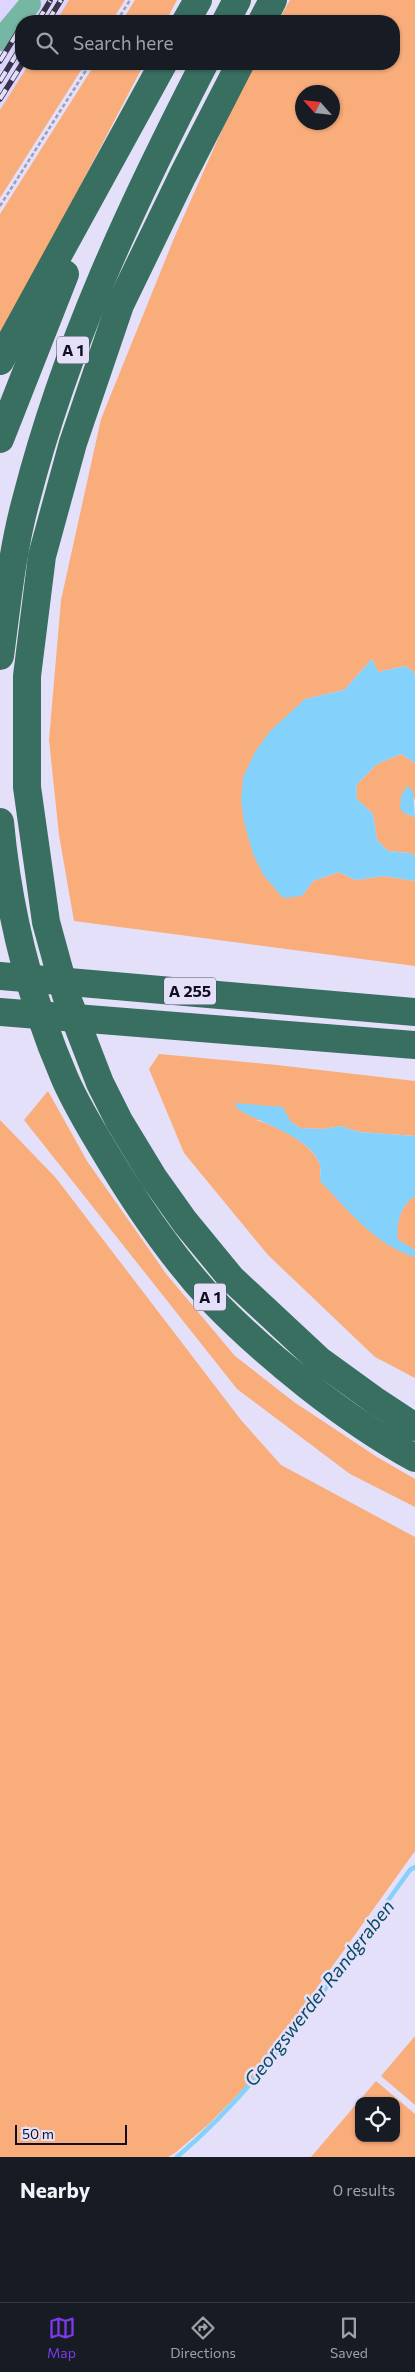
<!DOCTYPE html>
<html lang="en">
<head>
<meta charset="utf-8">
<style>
  body { margin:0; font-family:Commissioner,sans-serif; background:#20242c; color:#f1f3f6 }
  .controls { position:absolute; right:15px; bottom:15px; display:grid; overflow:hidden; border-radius:10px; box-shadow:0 1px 4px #0004 }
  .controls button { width:45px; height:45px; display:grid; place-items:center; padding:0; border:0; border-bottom:1px solid #363941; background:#171b24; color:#f1f3f6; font:25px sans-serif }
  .compass { position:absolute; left:295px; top:85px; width:45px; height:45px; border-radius:50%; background:#171b24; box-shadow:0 1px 4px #0004; rotate:297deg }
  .scale { position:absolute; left:15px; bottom:12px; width:112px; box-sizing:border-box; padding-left:5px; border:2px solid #120d22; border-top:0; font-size:14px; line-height:18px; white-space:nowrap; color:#120d22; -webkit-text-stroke:4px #e5e0f9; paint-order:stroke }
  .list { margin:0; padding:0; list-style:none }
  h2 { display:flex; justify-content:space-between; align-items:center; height:65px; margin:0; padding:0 20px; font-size:21px }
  h2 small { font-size:16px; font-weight:400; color:#9ea1a6 }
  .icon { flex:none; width:28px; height:28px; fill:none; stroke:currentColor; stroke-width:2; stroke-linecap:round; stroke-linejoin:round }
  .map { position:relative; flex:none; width:415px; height:2157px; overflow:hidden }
  .search { position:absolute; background:#171b24; box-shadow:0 1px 4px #0004; left:15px; right:15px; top:15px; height:55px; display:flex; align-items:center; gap:12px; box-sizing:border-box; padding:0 18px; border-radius:20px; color:#9ea1a6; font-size:19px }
  .sheet { height:145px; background:#171b24 }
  nav { display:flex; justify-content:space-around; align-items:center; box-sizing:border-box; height:70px; border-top:1px solid #363941; background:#171b24; font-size:14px; color:#9ea1a6 }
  nav a { display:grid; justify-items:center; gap:2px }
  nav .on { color:#7c3aed }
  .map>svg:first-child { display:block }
  .built { fill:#dcd5fd }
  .green { fill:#f9ad7b; fill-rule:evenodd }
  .water { fill:#84d1fb }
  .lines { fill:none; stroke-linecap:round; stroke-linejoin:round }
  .stream { stroke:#84d1fb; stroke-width:4.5 }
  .path { stroke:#a29db5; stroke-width:2.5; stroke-dasharray:4 2.5; stroke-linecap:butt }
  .minor { stroke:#76b7a4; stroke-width:22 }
  .highway { stroke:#386f60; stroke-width:28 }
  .rail-casing { stroke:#383349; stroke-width:5.5 }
  .rail { stroke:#e5e0f9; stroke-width:4; stroke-dasharray:11; stroke-linecap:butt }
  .labels { text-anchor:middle; stroke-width:5; stroke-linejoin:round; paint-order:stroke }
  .shield { fill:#e5e0f9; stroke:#514c62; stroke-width:1 }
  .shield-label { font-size:16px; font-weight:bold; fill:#120d22 }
  .water-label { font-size:19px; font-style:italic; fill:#094b67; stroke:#e5e0f9 }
</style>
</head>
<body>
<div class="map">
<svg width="415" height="2157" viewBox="0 0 415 2157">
  <rect width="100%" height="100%" fill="#e5e0f9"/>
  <path class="built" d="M 0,0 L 69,0 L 56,21 L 21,21 L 21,64 L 29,64 L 0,110 Z"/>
  <g class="green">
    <path d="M 69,0 L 125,0 L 112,21 L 56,21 Z"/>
    <path d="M 135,0 L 177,0 L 166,21 L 122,21 Z"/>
    <path d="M 290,0 L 415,0 L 415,676 L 413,671 L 405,666 L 378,672 L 372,659 L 344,690 L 305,699 L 302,896 L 313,881 L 339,872 L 355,880 L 384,876 L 415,881 L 415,966 L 74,921 L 59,835 L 49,740 L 61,600 L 101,419 L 175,236 L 241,87 L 255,64 L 394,64 L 394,21 L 278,21 ZM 302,92 L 332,92 L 332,122 L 302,122 Z"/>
    <path d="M 29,64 L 85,64 L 0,198 L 0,110 Z"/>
    <path d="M 95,64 L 144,64 L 0,339 L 0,214 Z"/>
    <path d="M 401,754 L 415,763 L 415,801 L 413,797 L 404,813 L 415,817 L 415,856 L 410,853 L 388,851 L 377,840 L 373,814 L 356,798 L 357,784 L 377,764 Z"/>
    <path d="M 159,1054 L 277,1065 L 415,1081 L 415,1136 L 360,1132 L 340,1126 L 324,1129 L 300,1128 L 290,1121 L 256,1120 C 275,1125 314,1144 320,1165 C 321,1170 320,1176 320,1181 L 415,1257 L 415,1378 L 375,1357 L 268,1255 L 184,1153 L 149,1069 Z"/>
    <path d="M 48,1091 L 87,1161 L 167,1275 L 235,1356 L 294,1402 L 377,1457 L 415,1479 L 415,1507 L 350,1474 L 237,1389 L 24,1120 Z"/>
    <path d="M 0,1120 L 56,1178 L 241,1420 L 281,1465 L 415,1537 L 415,1851 L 248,2084 L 210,2123 L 175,2153 L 168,2157 L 0,2157 Z"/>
    <path d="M 415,1196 L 415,1250 L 397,1240 C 396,1224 400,1205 415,1196 Z"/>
    <path d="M 415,2036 L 415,2105 L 381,2076 Z"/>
    <path d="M 376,2081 L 415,2114 L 415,2157 L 311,2157 L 359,2101 L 359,2138 L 396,2138 L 396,2101 L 359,2101 Z"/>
  </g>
  <g class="water">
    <path d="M 372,659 L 378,672 L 405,666 L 413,671 L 415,676 L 415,763 L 401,754 L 377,764 L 357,784 L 356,798 L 373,814 L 377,840 L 388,851 L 410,853 L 415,856 L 415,881 L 384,876 L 355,880 L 339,872 L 313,881 L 302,896 L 283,898 L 264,876 L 253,854 L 244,822 L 241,800 L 243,777 L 255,752 L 270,731 L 305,699 L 344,690 Z"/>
    <path d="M 407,786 L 413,791 L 415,817 L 404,813 L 400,808 L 401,796 Z"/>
    <path d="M 234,1103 L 283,1107 L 290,1121 L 300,1128 L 324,1129 L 340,1126 L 360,1132 L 415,1136 L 415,1196 C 400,1205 396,1224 398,1240 L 415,1250 L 415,1257 C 375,1245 348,1210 320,1181 C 320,1176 321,1170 320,1165 C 312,1138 261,1123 239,1110 Z"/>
  </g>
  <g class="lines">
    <path class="stream" d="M 177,2157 C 271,2077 338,1969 410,1870 L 415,1867"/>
    <g class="path">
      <path d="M 117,21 L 130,0"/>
      <path d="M 0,206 L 90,64"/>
    </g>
    <path class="minor" d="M 0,40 L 30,4"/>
    <g class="highway">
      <path d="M 186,21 L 198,0"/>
      <path d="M 226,21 L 237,0"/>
      <path d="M 262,21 L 273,0"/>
      <path d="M 240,64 L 183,175 L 120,305 L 73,443 L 42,556 L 27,676 L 27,787 L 46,922 L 66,995 L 100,1083 L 119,1121 L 153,1177 L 185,1222 L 231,1278 L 319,1360 L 377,1402 L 415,1427"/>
      <path d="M 0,361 L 163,64"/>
      <path d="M 0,439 L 65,274"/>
      <path d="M 0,656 C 7,604 12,551 26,500 C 66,344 131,206 204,64"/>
      <path d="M 0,822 C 8,909 30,998 65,1079 C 76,1104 91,1129 105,1152 C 136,1204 171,1256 212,1300 C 267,1357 346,1420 415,1458"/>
      <path d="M 0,976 L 415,1012"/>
      <path d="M 0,1012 L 415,1045"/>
    </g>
    <defs>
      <g id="rail">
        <path d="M 38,21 L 50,1"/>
        <path d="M 48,21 L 61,0"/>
        <path d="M 0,61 L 21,27"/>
        <path d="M 0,81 L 21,47"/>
        <path d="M 0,99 L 22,64"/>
      </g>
    </defs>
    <use href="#rail" class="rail-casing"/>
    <use href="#rail" class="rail"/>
  </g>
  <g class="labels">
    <g class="shield">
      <rect x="57" y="336.5" width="32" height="27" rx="4"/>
      <rect x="164" y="977.5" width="52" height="27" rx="4"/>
      <rect x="194" y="1283.5" width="32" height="27" rx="4"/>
    </g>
    <g class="shield-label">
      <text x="73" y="356">A 1</text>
      <text x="190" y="997">A 255</text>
      <text x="210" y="1303">A 1</text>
    </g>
    <g class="water-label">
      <text transform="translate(319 1993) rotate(-52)" y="7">Georgswerder Randgraben</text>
    </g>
  </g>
</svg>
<div class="controls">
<button><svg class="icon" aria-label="locate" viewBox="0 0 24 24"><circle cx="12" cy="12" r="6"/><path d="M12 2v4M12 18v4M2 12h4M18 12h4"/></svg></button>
</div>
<svg class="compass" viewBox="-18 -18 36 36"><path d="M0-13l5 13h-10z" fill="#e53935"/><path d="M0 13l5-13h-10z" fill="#9ea1a6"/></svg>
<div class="scale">50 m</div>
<div class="search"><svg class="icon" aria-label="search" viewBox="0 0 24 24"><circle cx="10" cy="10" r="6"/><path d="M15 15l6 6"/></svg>Search here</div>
</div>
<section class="sheet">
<h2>Nearby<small>0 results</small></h2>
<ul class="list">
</ul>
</section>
<nav>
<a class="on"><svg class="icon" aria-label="map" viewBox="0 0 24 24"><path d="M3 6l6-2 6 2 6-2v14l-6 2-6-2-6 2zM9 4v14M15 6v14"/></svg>Map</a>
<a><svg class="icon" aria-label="directions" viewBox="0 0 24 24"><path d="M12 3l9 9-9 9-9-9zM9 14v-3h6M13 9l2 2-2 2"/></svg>Directions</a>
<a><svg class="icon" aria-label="saved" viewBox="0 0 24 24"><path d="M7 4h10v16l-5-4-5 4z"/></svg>Saved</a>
</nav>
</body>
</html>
